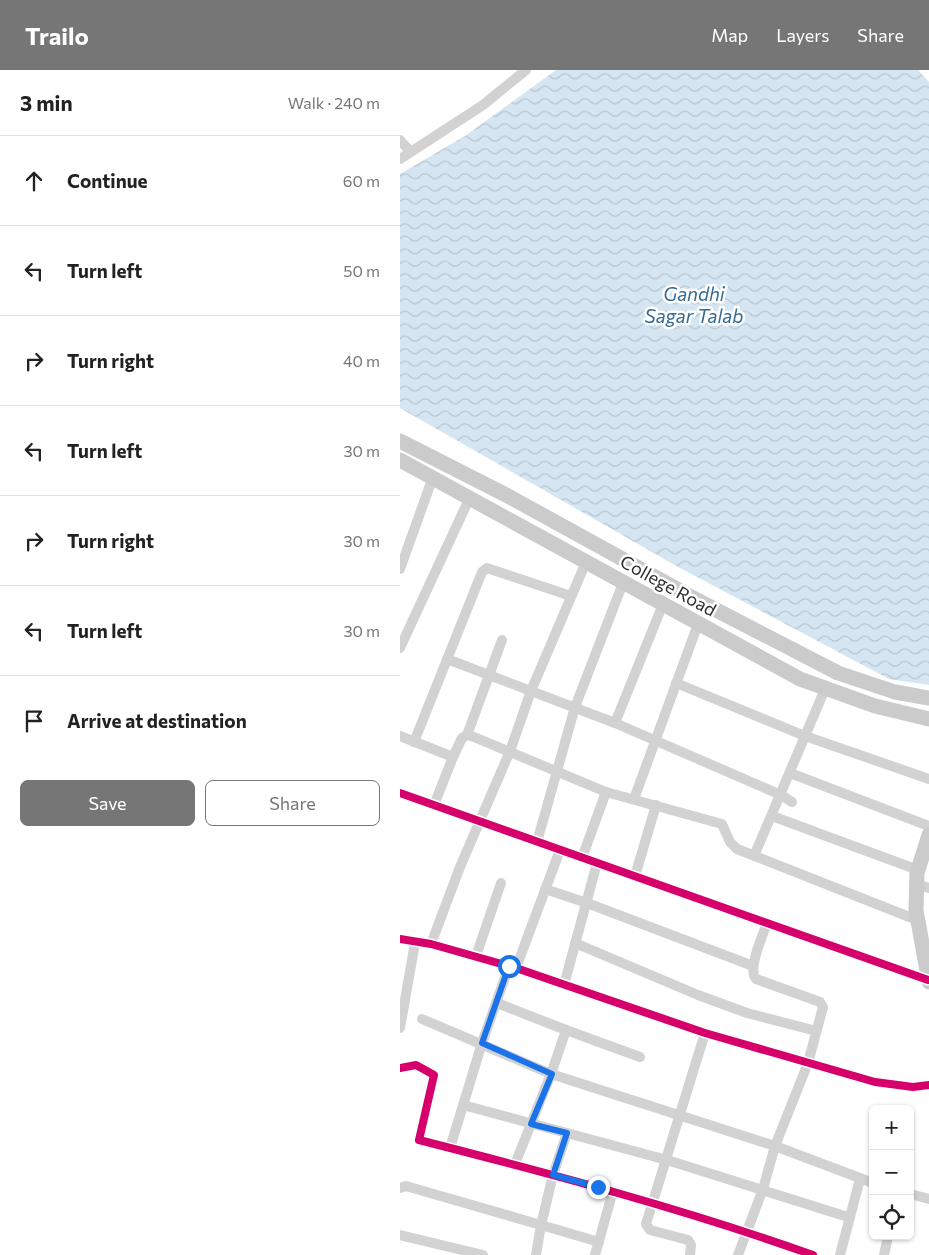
<!DOCTYPE html>
<html lang="en">
<head>
<meta charset="utf-8">
<style>
  body { margin:0; font-family:Commissioner,sans-serif; background:#f6f6f6; color:#222 }
  .controls { position:absolute; right:15px; bottom:15px; display:grid; overflow:hidden; border-radius:8px; box-shadow:0 1px 4px #0004 }
  .controls button { width:45px; height:45px; display:grid; place-items:center; padding:0; border:0; border-bottom:1px solid #e0e0e0; background:#fff; color:#222; font:25px sans-serif }
  .stop { position:absolute; width:15px; height:15px; margin:-11px; border:4px solid #1a73e8; border-radius:50%; background:#fff }
  .stop.end { background:#1a73e8; border-color:#fff; box-shadow:0 1px 5px #0008 }
  .list { margin:0; padding:0; list-style:none }
  h2 { display:flex; justify-content:space-between; align-items:center; height:65px; margin:0; padding:0 20px; font-size:21px }
  h2 small { font-size:16px; font-weight:400; color:#767676 }
  .list li { display:grid; grid-template-columns:32px 1fr auto; gap:15px; align-items:center; box-sizing:border-box; height:90px; padding:0 20px; border-top:1px solid #e0e0e0 }
  .list b { display:block; font-size:19px; white-space:nowrap }
  .list em { font-size:16px; font-style:normal; color:#767676 }
  .actions { display:flex; gap:10px; padding:15px 20px }
  .actions a { flex:1; padding:11px 0; border:1px solid #767676; border-radius:8px; text-align:center; font-size:18px; color:#767676 }
  .actions .main { background:#767676; color:#fff }
  .icon { flex:none; width:28px; height:28px; fill:none; stroke:currentColor; stroke-width:2; stroke-linecap:round; stroke-linejoin:round }
  .map { position:relative; flex:none; width:529px; height:1185px; overflow:hidden }
  header { display:flex; align-items:center; gap:30px; box-sizing:border-box; height:70px; padding:0 25px; background:#767676; color:#fff }
  header strong { font-size:24px }
  nav { display:flex; gap:28px; margin-inline-start:auto; font-size:18px }
  main { display:flex }
  aside { flex:1; background:#fff }
  .map>svg:first-child { display:block }
  .water { fill:url(#water-waves) }
  .lines { fill:none; stroke-linecap:round; stroke-linejoin:round }
  .street { stroke:#d2d2d2; stroke-width:10 }
  .secondary { stroke:#cbcbcb; stroke-width:15 }
  .cycleway-casing { stroke:#fff; stroke-width:11 }
  .cycleway { stroke:#d6006c; stroke-width:8 }
  .route { stroke:#1a73e8; stroke-width:6 }
  .labels { text-anchor:middle; stroke-width:5; stroke-linejoin:round; paint-order:stroke }
  .street-label { font-size:18px; fill:#2d2d2d; stroke:#fff }
  .water-label { font-size:19px; font-style:italic; fill:#356b94; stroke:#fff }
</style>
</head>
<body>
<header>
<strong>Trailo</strong>
<nav><a>Map</a><a>Layers</a><a>Share</a></nav>
</header>
<main>
<aside>
<h2>3 min<small>Walk · 240 m</small></h2>
<ul class="list">
<li><svg class="icon" aria-label="ahead" viewBox="0 0 24 24"><path d="M12 20V5M6 11l6-6 6 6"/></svg><div><b>Continue</b></div><em>60 m</em></li>
<li><svg class="icon" aria-label="left" viewBox="0 0 24 24"><path d="M17 20v-9H6M10 6l-5 5 5 5"/></svg><div><b>Turn left</b></div><em>50 m</em></li>
<li><svg class="icon" aria-label="right" viewBox="0 0 24 24"><path d="M7 20v-9h11M14 6l5 5-5 5"/></svg><div><b>Turn right</b></div><em>40 m</em></li>
<li><svg class="icon" aria-label="left" viewBox="0 0 24 24"><path d="M17 20v-9H6M10 6l-5 5 5 5"/></svg><div><b>Turn left</b></div><em>30 m</em></li>
<li><svg class="icon" aria-label="right" viewBox="0 0 24 24"><path d="M7 20v-9h11M14 6l5 5-5 5"/></svg><div><b>Turn right</b></div><em>30 m</em></li>
<li><svg class="icon" aria-label="left" viewBox="0 0 24 24"><path d="M17 20v-9H6M10 6l-5 5 5 5"/></svg><div><b>Turn left</b></div><em>30 m</em></li>
<li><svg class="icon" aria-label="arrive" viewBox="0 0 24 24"><path d="M6 21V4h12l-3 4 3 4H6"/></svg><div><b>Arrive at destination</b></div></li>
</ul>
<div class="actions"><a class="main">Save</a><a>Share</a></div>
</aside>
<div class="map">
<svg width="529" height="1185" viewBox="0 0 529 1185">
  <defs>
    <pattern id="water-waves" width="16" height="10" patternUnits="userSpaceOnUse" patternTransform="scale(1.25)"><rect width="16" height="10" fill="#d5e6f2"/><path d="M0 5q4-4 8 0t8 0" fill="none" stroke="#b7c6d0"/></pattern>
  </defs>
  <rect width="100%" height="100%" fill="#fff"/>
  <path class="water" d="M 156,0 L 518,0 L 529,12 L 529,615 L 489,609 L 280,498 L 0,338 L 0,104 L 65,66 Z"/>
  <g class="lines">
    <g class="street">
      <path d="M 0,70 L 10,81"/>
      <path d="M 0,89 L 83,35 L 126,0"/>
      <path d="M 0,499 L 33,407"/>
      <path d="M 0,578 L 70,427"/>
      <path d="M 47,589 L 215,653 L 381,725 L 392,732"/>
      <path d="M 276,613 L 405,666 L 529,709"/>
      <path d="M 215,653 L 263,534"/>
      <path d="M 67,665 L 102,570"/>
      <path d="M 0,666 L 53,687 L 34,735"/>
      <path d="M 14,672 L 82,502 L 87,498 L 171,526"/>
      <path d="M 53,687 L 62,668 L 67,665 L 74,667 L 206,722 L 322,754 L 330,772 L 337,779 L 517,850"/>
      <path d="M 390,703 L 529,756"/>
      <path d="M 0,723 L 528,910"/>
      <path d="M 234,729 L 298,554"/>
      <path d="M 372,746 L 518,800"/>
      <path d="M 137,772 L 175,637 L 223,513"/>
      <path d="M 354,786 L 425,619"/>
      <path d="M 182,788 L 206,722"/>
      <path d="M 235,806 L 256,735"/>
      <path d="M 517,814 L 529,818"/>
      <path d="M 145,819 L 187,833 L 353,896"/>
      <path d="M 0,869 L 31,874 L 116,898 L 305,963 L 475,1012 L 513,1017 L 529,1015"/>
      <path d="M 175,873 L 298,925 L 347,943 L 416,961"/>
      <path d="M 31,874 L 60,797 L 110,681 L 131,621 L 186,492"/>
      <path d="M 76,886 L 101,813"/>
      <path d="M 116,898 L 160,780"/>
      <path d="M 164,915 L 197,793"/>
      <path d="M 97,933 L 166,960 L 151,1004 L 115,1094"/>
      <path d="M 22,949 L 151,1004 L 375,1076 L 473,1113"/>
      <path d="M 0,958 L 15,873"/>
      <path d="M 166,960 L 240,987"/>
      <path d="M 0,998 L 16,995 L 34,1005 L 19,1070 C 152,1104 284,1139 413,1185"/>
      <path d="M 63,1035 L 267,1090 L 448,1147"/>
      <path d="M 167,1063 L 153,1105 L 141,1155 L 199,1172"/>
      <path d="M 50,1078 L 82,973 L 109,896"/>
      <path d="M 0,1118 L 6,1116 L 141,1155 L 136,1185"/>
      <path d="M 510,1124 L 529,1129"/>
      <path d="M 0,1165 L 83,1185"/>
      <path d="M 195,1185 L 213,1121"/>
      <path d="M 290,1185 L 291,1175 L 288,1170 L 250,1160 L 246,1154 L 305,963"/>
      <path d="M 338,1185 L 363,1119 L 375,1076 L 408,993 L 423,937 L 420,932 L 356,909 C 347,899 363,865 367,853"/>
      <path d="M 440,1185 L 460,1109"/>
      <path d="M 484,1185 L 488,1166"/>
    </g>
    <g class="secondary">
      <path d="M 0,371 L 108,426 L 297,530 L 438,603 L 495,622 L 529,628"/>
      <path d="M 0,390 L 400,609 L 475,636 L 529,649"/>
      <path d="M 529,765 L 517,803 L 516,840 L 529,912"/>
    </g>
    <defs>
      <g id="cycleway">
        <path d="M 0,723 L 528,910"/>
        <path d="M 0,869 L 31,874 L 116,898 L 305,963 L 475,1012 L 513,1017 L 529,1015"/>
        <path d="M 0,998 L 16,995 L 34,1005 L 19,1070 C 152,1104 284,1139 413,1185"/>
      </g>
    </defs>
    <use href="#cycleway" class="cycleway-casing"/>
    <use href="#cycleway" class="cycleway"/>
  </g>
  <g class="lines">
    <path class="route" d="M 109,896 L 82,973 L 152,1004 L 131,1054 L 167,1063 L 153,1105 L 198,1117"/>
  </g>
  <g class="labels">
    <g class="street-label">
      <text transform="translate(268 516) rotate(29)" y="6">College Road</text>
    </g>
    <g class="water-label">
      <text x="294" y="231">Gandhi<tspan x="294" dy="22">Sagar Talab</tspan></text>
    </g>
  </g>
</svg>
<div class="controls">
<button>+</button>
<button>−</button>
<button><svg class="icon" aria-label="locate" viewBox="0 0 24 24"><circle cx="12" cy="12" r="6"/><path d="M12 2v4M12 18v4M2 12h4M18 12h4"/></svg></button>
</div>
<div class="stop" style="left:109px;top:896px"></div>
<div class="stop end" style="left:198px;top:1117px"></div>
</div>
</main>
</body>
</html>
